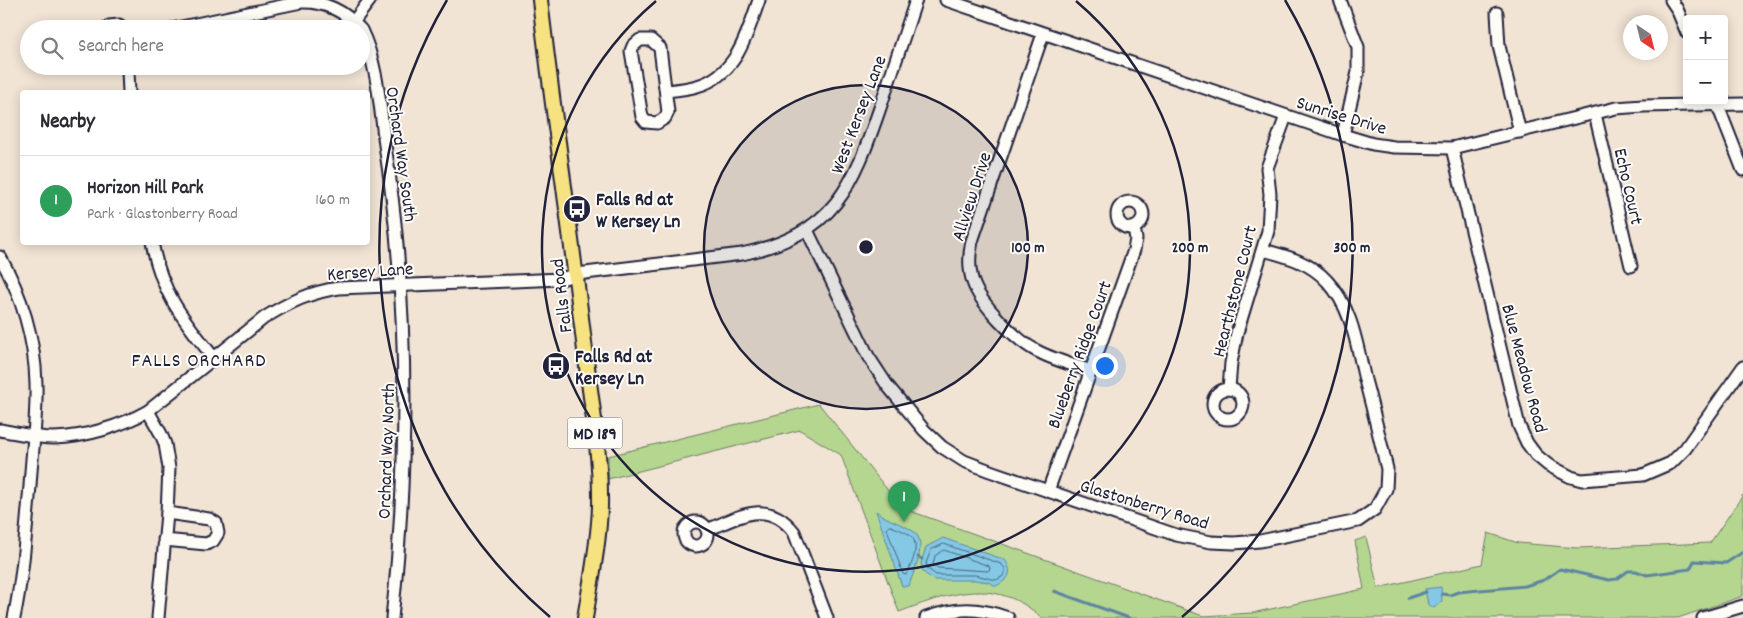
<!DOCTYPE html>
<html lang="en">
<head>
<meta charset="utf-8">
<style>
  body { margin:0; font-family:Dekko,sans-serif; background:#f7f7f7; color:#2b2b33 }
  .controls { position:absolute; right:15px; top:15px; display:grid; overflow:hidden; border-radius:5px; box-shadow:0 2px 12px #0003 }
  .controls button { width:45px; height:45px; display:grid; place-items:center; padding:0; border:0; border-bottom:1px solid #e1e1e2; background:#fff; color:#2b2b33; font:25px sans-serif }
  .compass { position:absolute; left:1623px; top:15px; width:45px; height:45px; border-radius:50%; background:#fff; box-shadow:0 2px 12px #0003; rotate:145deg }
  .you { position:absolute; left:1104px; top:365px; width:18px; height:18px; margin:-12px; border:4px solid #fff; border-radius:50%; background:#1a73e8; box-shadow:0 0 0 8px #1a73e833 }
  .badge { display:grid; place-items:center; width:32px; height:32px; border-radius:50%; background:#d93025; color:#fff; font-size:16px; font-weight:700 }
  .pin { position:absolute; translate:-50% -41px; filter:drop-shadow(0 1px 2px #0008) }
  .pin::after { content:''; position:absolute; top:26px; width:18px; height:15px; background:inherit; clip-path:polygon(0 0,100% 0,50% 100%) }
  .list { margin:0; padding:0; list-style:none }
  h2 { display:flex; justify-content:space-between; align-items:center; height:65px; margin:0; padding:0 20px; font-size:21px }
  h2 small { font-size:16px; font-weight:400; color:#7c7c81 }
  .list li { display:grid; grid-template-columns:32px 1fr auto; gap:15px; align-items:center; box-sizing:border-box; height:90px; padding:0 20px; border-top:1px solid #e1e1e2 }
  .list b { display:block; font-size:19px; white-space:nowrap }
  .list p { margin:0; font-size:16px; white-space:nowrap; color:#7c7c81 }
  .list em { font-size:16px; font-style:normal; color:#7c7c81 }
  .icon { flex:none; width:28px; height:28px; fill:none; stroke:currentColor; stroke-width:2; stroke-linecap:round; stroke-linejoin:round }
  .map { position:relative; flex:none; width:1743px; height:618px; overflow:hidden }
  .search { position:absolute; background:#fff; box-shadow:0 2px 12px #0003; left:20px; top:20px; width:350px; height:55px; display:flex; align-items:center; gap:12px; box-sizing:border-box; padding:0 18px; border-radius:28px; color:#7c7c81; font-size:19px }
  .panel { position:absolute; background:#fff; box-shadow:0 2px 12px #0003; left:20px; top:90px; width:350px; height:155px; border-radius:5px }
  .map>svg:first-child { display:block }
  .green { fill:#b5d68f; stroke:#6c7c65 }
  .water { fill:#84c8e5; stroke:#5d86a1 }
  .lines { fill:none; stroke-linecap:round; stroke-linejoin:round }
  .shore { stroke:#49647f; stroke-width:1 }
  .stream { stroke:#5d86a1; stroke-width:3 }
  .minor-casing { stroke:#22223b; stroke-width:15 }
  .major-casing { stroke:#22223b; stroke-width:18 }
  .minor { stroke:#fdfcf7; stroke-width:11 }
  .major { stroke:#f6e281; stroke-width:14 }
  .ring { fill:none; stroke:#22223b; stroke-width:2.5 }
  .labels { text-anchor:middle; stroke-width:4; stroke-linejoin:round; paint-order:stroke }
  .shield { fill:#fdfcf7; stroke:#646373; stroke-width:1 }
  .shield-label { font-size:18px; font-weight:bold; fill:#22223b }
  .street-label { font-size:19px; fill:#22223b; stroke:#fdfcf7 }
  .poi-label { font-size:19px; font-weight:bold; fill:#22223b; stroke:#fdfcf7; text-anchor:start }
  .neighbourhood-label { font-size:20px; letter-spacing:1px; fill:#22223b; stroke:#fdfcf7 }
  .centre { fill:#22223b; stroke:#fdfcf7; stroke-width:2.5 }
  .ring-label { font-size:15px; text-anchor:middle; font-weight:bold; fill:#22223b; stroke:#fdfcf7; stroke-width:4; stroke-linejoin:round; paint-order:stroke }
</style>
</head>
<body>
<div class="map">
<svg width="1743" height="618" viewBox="0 0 1743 618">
  <rect width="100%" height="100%" fill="#f1e4d5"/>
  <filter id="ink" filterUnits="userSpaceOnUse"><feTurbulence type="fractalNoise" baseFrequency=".02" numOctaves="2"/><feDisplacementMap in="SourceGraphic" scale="10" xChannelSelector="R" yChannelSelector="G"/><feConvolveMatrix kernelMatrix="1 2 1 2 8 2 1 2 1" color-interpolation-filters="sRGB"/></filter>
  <g filter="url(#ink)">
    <path class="green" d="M 819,404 L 902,508 L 1203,616 L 1252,613 L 1364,589 L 1355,541 L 1366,537 L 1378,588 L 1482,564 L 1488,533 L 1518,543 L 1577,548 L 1710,543 L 1743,495 L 1743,596 L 1678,618 L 1042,618 C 996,576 950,593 899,612 L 841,455 L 800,430 L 608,479 L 608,456 Z"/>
    <g class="water">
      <path d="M 876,511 C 887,520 901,523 913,531 C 929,542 913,572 909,586 L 902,586 Z"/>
      <path d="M 943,538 L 1005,560 C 1014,573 1009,579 996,586 L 988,582 L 975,580 L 934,580 L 923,572 L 921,563 L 926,547 Z"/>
      <path d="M 1441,587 L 1442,601 L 1434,608 L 1428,605 L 1425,589 Z"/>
    </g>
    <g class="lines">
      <g class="shore">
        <path d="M 891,526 C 897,529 908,532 912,537 C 920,546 911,567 906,575 L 903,574 L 887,529 L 888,527 Z"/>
        <path d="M 944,544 L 1001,564 L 1005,568 L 1005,573 L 1002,577 L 996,580 L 975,575 L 936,575 L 928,569 L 926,563 L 931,550 Z"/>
        <path d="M 944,550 L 989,566 L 990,569 L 988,571 L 938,568 L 933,564 L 935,556 Z"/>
      </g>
      <g class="stream">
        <path d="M 918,557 L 922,559"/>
        <path d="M 1054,591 L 1129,618"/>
        <path d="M 1442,594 L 1450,595 L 1458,592 L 1525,586 L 1544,580 L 1560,569 L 1609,580 L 1617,579 L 1628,571 L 1636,571 L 1647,575 L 1690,569 L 1694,561 L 1726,563 L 1743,552"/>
        <path d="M 1408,598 L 1426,592"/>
      </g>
      <defs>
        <g id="minor">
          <path d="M 946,0 L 1343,135 L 1373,144 L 1394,147 L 1452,148 L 1616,108 L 1643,106 L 1743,104"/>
          <path d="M 1340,0 L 1358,47 L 1358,72 L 1343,135"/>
          <path d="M 1671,0 L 1677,9 L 1687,33"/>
          <path d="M 1497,13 L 1499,46 L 1520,132"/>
          <path d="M 354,21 L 370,0"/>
          <path d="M 107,29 L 109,26 L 119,25 L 125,29"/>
          <path d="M 172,29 L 301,2 C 324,1 345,11 360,29"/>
          <path d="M 361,30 C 378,65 380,107 385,145 C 409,302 409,460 392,618"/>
          <path d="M 1043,34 L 972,241 C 969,255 968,268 973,282 C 980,304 1017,341 1037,351 C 1054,360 1073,365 1091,371"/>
          <path d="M 640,40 L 651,40 L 660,48 L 668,112 L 665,118 L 657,123 L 646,122 L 642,117 L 631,51 L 633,46 Z"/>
          <path d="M 666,91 C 676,90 687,89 697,86 C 737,75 747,34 759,0"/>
          <path d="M 129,92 L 128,71 L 129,66"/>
          <path d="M 1716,101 L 1743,170"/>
          <path d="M 1595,114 L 1631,266"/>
          <path d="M 1452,148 L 1519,426 L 1527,443 L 1536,455 L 1548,465 L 1571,477 L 1582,480 L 1643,475 L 1671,463 L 1685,449 L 1743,367"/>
          <circle cx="1130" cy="215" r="13"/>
          <path d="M 807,230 L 868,356 L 887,385 L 924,430 L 942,447 L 964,461 L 990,471 L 1176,535 L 1211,542 L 1234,543 L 1260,541 L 1358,521 L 1375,509 L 1386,489 L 1387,469 C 1380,439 1373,409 1365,380 C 1357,346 1352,307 1327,281 C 1310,262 1286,256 1263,250"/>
          <path d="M 152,242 C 161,293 183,319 214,358"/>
          <path d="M 0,257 C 22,295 35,340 36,384 C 37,418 32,452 30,486 C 26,530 23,575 14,618"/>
          <path d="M 1229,389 L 1231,363 L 1237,333 L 1268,231 L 1270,194 L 1267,168 L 1286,116"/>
          <circle cx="1228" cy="404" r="15"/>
          <path d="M 148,411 L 161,434 L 165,444 L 169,468 L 167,513 L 158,618"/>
          <path d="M 0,430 C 18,433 36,438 54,438 C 86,437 121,426 148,411 L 264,318 C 288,303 310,292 339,288 L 561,279 L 577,274 L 742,254 C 835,234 853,187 881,105 C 893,70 904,35 916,0"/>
          <path d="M 1048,491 L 1134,250 L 1136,239 L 1134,228"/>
          <circle cx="696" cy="534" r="12"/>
          <path d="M 707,530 C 739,517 767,498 794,532 L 827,618"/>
          <path d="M 164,540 L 206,544 L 213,541 L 218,533 L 216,523 L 209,519 L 167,513"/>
          <path d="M 926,618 C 956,607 978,607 1008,618"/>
          <path d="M 1703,618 L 1743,606"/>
        </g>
        <path id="major" d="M 540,0 C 554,120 572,239 586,359 C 592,408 601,457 600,506 C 599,543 591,581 585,618"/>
      </defs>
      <use href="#minor" class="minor-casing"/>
      <use href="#major" class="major-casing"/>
      <use href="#minor" class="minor"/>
      <use href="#major" class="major"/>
    </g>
  </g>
  <circle cx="866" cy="247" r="162" fill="#22223b" fill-opacity=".12"/>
  <g class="ring">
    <circle cx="866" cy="247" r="162"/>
    <path d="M1076 1A324 324 0 1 1 656 1"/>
    <path d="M550 617A486 486 0 0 1 447 0M1285 0A486 486 0 0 1 1182 617"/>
  </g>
  <defs>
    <symbol id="bus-disc" viewBox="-11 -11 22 22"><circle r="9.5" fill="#22223b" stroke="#fdfcf7"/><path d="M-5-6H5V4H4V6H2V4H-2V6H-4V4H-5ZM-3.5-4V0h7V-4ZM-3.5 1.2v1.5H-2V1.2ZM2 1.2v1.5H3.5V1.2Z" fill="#fff"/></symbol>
  </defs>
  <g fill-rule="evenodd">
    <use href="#bus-disc" x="561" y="193" width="32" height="32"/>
    <use href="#bus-disc" x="540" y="350" width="32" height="32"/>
  </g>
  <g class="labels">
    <rect class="shield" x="567.5" y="417.5" width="55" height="31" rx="4"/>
    <g class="shield-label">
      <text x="595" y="439">MD 189</text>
    </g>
    <g class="street-label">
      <text transform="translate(857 114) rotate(-69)" y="7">West Kersey Lane</text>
      <text transform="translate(1342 114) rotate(17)" y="7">Sunrise Drive</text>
      <text transform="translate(403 154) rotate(82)" y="7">Orchard Way South</text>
      <text transform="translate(1630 186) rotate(77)" y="7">Echo Court</text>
      <text transform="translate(970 196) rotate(-72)" y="7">Allview Drive</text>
      <text transform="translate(370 270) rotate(-4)" y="7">Kersey Lane</text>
      <text transform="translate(1233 291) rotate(-76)" y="7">Hearthstone Court</text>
      <text transform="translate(560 296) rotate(-97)" y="7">Falls Road</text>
      <text transform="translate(1078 354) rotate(-70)" y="7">Blueberry Ridge Court</text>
      <text transform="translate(1526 368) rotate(75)" y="7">Blue Meadow Road</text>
      <text transform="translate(385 451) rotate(-88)" y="7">Orchard Way North</text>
      <text transform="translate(1145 503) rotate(17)" y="7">Glastonberry Road</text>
    </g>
    <g class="poi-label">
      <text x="596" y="205">Falls Rd at<tspan x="596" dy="22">W Kersey Ln</tspan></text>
      <text x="575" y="362">Falls Rd at<tspan x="575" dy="22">Kersey Ln</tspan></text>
    </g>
    <g class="neighbourhood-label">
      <text x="199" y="366">FALLS ORCHARD</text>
    </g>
  </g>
  <circle cx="866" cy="247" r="8" class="centre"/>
  <g class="ring-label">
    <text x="1028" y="252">100 m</text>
    <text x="1190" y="252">200 m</text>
    <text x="1352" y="252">300 m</text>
  </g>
</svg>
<div class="controls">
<button>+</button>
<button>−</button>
</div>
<svg class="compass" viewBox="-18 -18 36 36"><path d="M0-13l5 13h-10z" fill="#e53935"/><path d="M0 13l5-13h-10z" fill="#7c7c81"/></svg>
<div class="you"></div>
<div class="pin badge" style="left:904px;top:522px;background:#2e9e5b">1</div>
<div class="search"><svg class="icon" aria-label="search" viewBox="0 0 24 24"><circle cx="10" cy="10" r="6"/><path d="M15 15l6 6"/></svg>Search here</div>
<section class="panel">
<h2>Nearby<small></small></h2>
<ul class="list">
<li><span class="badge" style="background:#2e9e5b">1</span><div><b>Horizon Hill Park</b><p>Park · Glastonberry Road</p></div><em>160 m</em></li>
</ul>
</section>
</div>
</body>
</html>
